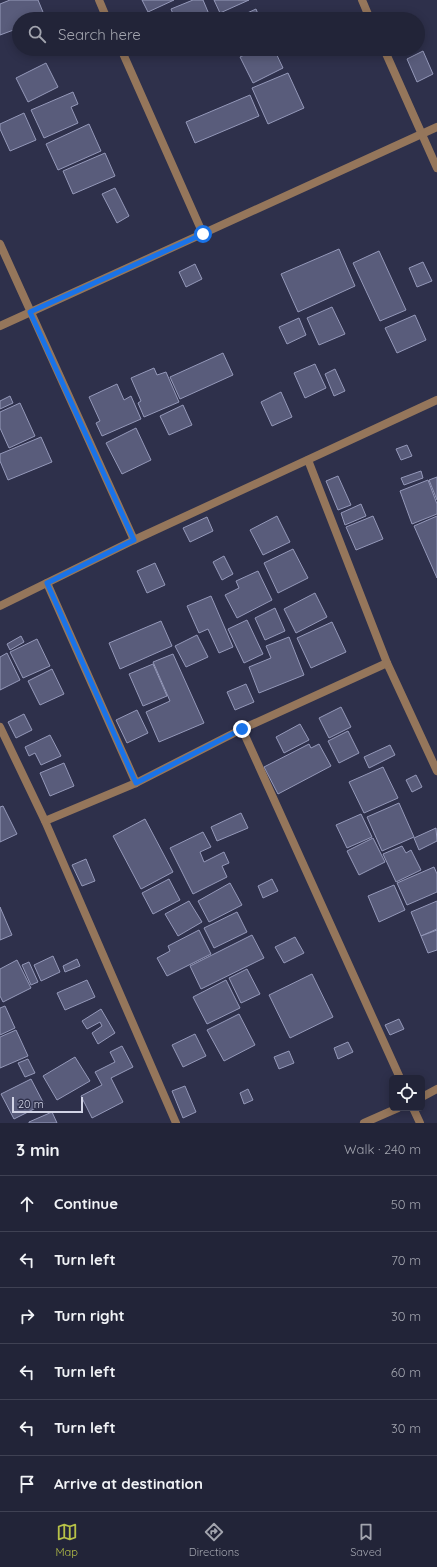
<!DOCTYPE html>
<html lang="en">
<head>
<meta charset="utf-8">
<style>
  body { margin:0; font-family:Quicksand,sans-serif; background:#2e3043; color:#f1f3f6 }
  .controls { position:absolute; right:12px; bottom:12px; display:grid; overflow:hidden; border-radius:6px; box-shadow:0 2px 10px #0003 }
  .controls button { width:36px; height:36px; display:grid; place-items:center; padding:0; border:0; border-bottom:1px solid #3f4153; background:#222438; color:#f1f3f6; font:20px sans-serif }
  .scale { position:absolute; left:12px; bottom:10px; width:71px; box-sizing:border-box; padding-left:4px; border:2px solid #d2d4e6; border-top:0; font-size:11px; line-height:14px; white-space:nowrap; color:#d2d4e6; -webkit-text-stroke:3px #2e304b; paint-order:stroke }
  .stop { position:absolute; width:12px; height:12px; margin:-9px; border:3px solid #1a73e8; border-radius:50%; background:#fff }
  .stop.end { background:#1a73e8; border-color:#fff; box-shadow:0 1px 4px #0008 }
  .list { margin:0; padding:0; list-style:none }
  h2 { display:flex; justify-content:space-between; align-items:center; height:52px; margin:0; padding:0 16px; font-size:17px }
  h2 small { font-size:13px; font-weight:400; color:#a2a4ae }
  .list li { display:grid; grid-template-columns:26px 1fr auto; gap:12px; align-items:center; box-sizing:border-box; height:56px; padding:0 16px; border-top:1px solid #3f4153 }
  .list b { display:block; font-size:15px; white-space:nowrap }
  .list em { font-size:13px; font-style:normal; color:#a2a4ae }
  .icon { flex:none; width:22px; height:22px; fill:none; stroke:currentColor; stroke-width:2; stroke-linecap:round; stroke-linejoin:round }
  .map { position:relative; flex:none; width:437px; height:1123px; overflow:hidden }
  .search { position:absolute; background:#222438; box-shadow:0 2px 10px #0003; left:12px; right:12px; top:12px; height:44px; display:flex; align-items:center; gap:10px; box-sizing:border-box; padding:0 14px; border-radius:22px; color:#a2a4ae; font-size:15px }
  .sheet { height:388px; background:#222438 }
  nav { display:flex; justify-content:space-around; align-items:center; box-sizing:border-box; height:56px; border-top:1px solid #3f4153; background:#222438; font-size:11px; color:#a2a4ae }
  nav a { display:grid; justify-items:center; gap:2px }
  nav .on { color:#b7c148 }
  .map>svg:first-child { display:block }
  .building { fill:#595c7b; stroke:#9599ba }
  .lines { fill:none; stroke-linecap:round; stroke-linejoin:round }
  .minor { stroke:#95765b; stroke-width:8 }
  .route { stroke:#1a73e8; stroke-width:5 }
</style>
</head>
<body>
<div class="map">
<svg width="437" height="1123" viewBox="0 0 437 1123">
  <rect width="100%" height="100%" fill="#2e304b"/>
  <g class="building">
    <path d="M 10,0 L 38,0 L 45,17 L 39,19 L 19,19 L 19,28 L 0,35 L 0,4 Z"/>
    <path d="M 142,0 L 174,0 L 148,12 Z"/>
    <path d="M 193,0 L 203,0 L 211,19 L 175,19 L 171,9 Z"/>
    <path d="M 214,0 L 249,0 L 220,13 Z"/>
    <path d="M 256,9 L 260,19 L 234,19 Z"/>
    <path d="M 257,49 L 274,49 L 283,68 L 253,83 L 240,57 Z"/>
    <path d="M 423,51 L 433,74 L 417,82 L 407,59 Z"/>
    <path d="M 46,63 L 58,87 L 28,102 L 16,78 Z"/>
    <path d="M 288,73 L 304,108 L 268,124 L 252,88 Z"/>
    <path d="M 73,92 L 78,104 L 71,107 L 78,123 L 44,138 L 31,110 Z"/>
    <path d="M 250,95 L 259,116 L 195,143 L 186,122 Z"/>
    <path d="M 24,113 L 36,140 L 10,151 L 0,129 L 0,124 Z"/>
    <path d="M 89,124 L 101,151 L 58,170 L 46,144 Z"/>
    <path d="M 105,153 L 115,176 L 73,194 L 63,171 Z"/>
    <path d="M 115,188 L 129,216 L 117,223 L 102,194 Z"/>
    <path d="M 339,249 L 355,286 L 298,312 L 281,274 Z"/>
    <path d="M 379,251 L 406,310 L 380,321 L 353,263 Z"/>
    <path d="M 423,262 L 432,281 L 417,287 L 409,268 Z"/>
    <path d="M 195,264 L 202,279 L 186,287 L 179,272 Z"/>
    <path d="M 332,307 L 345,334 L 319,345 L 307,318 Z"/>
    <path d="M 415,315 L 426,340 L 397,353 L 385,328 Z"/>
    <path d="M 299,318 L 306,335 L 287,344 L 279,327 Z"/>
    <path d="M 223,353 L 233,375 L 180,399 L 170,377 Z"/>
    <path d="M 315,364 L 326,388 L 305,398 L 294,373 Z"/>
    <path d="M 154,368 L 157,375 L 166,372 L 179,402 L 144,417 L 138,403 L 141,401 L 131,378 Z"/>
    <path d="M 335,369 L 345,391 L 334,396 L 325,374 Z"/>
    <path d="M 117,384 L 124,400 L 131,396 L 141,419 L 102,436 L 96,423 L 100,421 L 89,397 Z"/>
    <path d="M 281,392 L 292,417 L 272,426 L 261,402 Z"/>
    <path d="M 10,396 L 13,403 L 0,409 L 0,401 Z"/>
    <path d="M 20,403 L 35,436 L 9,448 L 0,428 L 0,412 Z"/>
    <path d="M 183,405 L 192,425 L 169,435 L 160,416 Z"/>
    <path d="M 136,428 L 151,460 L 122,474 L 106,443 Z"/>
    <path d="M 41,437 L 52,462 L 8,480 L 0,461 L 0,454 Z"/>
    <path d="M 407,445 L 412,456 L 401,460 L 396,449 Z"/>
    <path d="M 421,471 L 423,478 L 404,485 L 401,478 Z"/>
    <path d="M 338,476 L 351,505 L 338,510 L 326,481 Z"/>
    <path d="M 437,477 L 437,500 L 429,480 Z"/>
    <path d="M 428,480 L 437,504 L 437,514 L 412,524 L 400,491 Z"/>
    <path d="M 361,504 L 366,516 L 345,525 L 341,513 Z"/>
    <path d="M 277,516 L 290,542 L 263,555 L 250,530 Z"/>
    <path d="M 373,516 L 383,539 L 356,550 L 346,527 Z"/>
    <path d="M 437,516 L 437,578 L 414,526 Z"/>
    <path d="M 207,517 L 213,531 L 190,542 L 183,528 Z"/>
    <path d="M 293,549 L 308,578 L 278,593 L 264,563 Z"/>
    <path d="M 224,556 L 233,574 L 222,580 L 213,562 Z"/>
    <path d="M 155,563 L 165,585 L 147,593 L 137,571 Z"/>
    <path d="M 258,571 L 272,600 L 237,618 L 225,595 L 239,588 L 236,581 Z"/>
    <path d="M 315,593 L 327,617 L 296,633 L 284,609 Z"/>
    <path d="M 211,596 L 233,647 L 219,653 L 208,629 L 199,633 L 187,606 Z"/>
    <path d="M 275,608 L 285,631 L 265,640 L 255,618 Z"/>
    <path d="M 247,620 L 263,654 L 244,663 L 228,629 Z"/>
    <path d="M 161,621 L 172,646 L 120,669 L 109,643 Z"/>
    <path d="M 332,622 L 346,652 L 311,668 L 297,638 Z"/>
    <path d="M 197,635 L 208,657 L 186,667 L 175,646 Z"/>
    <path d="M 21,636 L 24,642 L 10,650 L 7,644 Z"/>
    <path d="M 289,637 L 304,675 L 259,693 L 249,667 L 271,658 L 266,646 Z"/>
    <path d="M 37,639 L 50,666 L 23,678 L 10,652 Z"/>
    <path d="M 7,653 L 20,680 L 0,690 L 0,657 Z"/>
    <path d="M 173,654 L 204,723 L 159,742 L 146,712 L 170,701 L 153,662 Z"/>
    <path d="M 153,664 L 167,696 L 143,706 L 129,674 Z"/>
    <path d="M 52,669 L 64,694 L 40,705 L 28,681 Z"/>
    <path d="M 246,684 L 254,702 L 235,710 L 227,692 Z"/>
    <path d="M 341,707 L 351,727 L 329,738 L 319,718 Z"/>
    <path d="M 137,710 L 148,733 L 127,743 L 116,720 Z"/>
    <path d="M 24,714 L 32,730 L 16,738 L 8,722 Z"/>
    <path d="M 300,724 L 309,740 L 284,753 L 276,737 Z"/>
    <path d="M 348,731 L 359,753 L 339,763 L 328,741 Z"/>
    <path d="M 50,735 L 61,756 L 41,765 L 35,753 L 29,756 L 25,747 Z"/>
    <path d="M 309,744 L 311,748 L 319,744 L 331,766 L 278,794 L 264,767 Z"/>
    <path d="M 390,745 L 395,755 L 369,768 L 364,757 Z"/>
    <path d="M 64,763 L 74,786 L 50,796 L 40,773 Z"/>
    <path d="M 383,767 L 398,798 L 364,813 L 349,782 Z"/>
    <path d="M 416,775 L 422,787 L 412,792 L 406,780 Z"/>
    <path d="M 399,803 L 414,837 L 382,851 L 367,817 Z"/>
    <path d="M 3,806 L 17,834 L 0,842 L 0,807 Z"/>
    <path d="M 241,813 L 248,828 L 217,841 L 211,827 Z"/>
    <path d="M 361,814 L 372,837 L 347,848 L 336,825 Z"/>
    <path d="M 145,819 L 173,872 L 141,889 L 113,836 Z"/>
    <path d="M 436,828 L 437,841 L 419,850 L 414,838 Z"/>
    <path d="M 203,832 L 211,847 L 200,852 L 204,862 L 224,852 L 229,863 L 222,866 L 227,877 L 193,894 L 170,848 Z"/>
    <path d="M 373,838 L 385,862 L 359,875 L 347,851 Z"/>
    <path d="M 402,846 L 406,853 L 411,850 L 421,870 L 396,882 L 383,854 Z"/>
    <path d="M 86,859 L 95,881 L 82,886 L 72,865 Z"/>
    <path d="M 434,867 L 437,874 L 437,892 L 407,905 L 397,883 Z"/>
    <path d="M 169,879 L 180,900 L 153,914 L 142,893 Z"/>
    <path d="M 272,879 L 278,891 L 263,898 L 258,886 Z"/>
    <path d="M 230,883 L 242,905 L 209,922 L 198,901 Z"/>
    <path d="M 394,885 L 405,910 L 379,922 L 368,896 Z"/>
    <path d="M 189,901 L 202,922 L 178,936 L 165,914 Z"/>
    <path d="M 437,901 L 437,929 L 421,936 L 411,912 Z"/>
    <path d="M 0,907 L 12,935 L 0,940 Z"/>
    <path d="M 237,912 L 247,932 L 214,948 L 204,928 Z"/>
    <path d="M 199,930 L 211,954 L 167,976 L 157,958 L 170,951 L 168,946 Z"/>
    <path d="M 437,930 L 437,950 L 428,953 L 421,936 Z"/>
    <path d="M 252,935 L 264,958 L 201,989 L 190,966 Z"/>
    <path d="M 295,937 L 304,953 L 284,963 L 275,947 Z"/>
    <path d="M 53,956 L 60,972 L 41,981 L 34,965 Z"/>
    <path d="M 77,959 L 80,966 L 65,972 L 63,966 Z"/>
    <path d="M 17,960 L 31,988 L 3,1002 L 0,996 L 0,969 Z"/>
    <path d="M 29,962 L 38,982 L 31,985 L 22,965 Z"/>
    <path d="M 247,969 L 260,994 L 241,1003 L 229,978 Z"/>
    <path d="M 312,974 L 333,1017 L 290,1038 L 269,995 Z"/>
    <path d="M 87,980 L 95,997 L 65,1010 L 57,993 Z"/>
    <path d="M 226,980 L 240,1008 L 207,1024 L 193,997 Z"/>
    <path d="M 5,1006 L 15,1028 L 0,1035 L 0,1008 Z"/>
    <path d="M 101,1009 L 115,1033 L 98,1044 L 92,1033 L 102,1026 L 100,1022 L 87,1029 L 82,1021 Z"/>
    <path d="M 239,1014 L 255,1045 L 224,1061 L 207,1030 Z"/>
    <path d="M 399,1019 L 404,1029 L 390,1035 L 385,1025 Z"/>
    <path d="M 16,1030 L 28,1056 L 0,1068 L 0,1037 Z"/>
    <path d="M 195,1034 L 206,1056 L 183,1067 L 172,1045 Z"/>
    <path d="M 348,1042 L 353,1052 L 338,1059 L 334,1048 Z"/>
    <path d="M 122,1046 L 133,1067 L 111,1078 L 123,1102 L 92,1118 L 81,1096 L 102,1085 L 95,1072 L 115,1062 L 110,1052 Z"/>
    <path d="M 289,1051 L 294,1063 L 279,1069 L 274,1057 Z"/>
    <path d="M 75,1057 L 90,1081 L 57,1100 L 43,1076 Z"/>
    <path d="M 28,1059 L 35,1073 L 25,1077 L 18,1063 Z"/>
    <path d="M 31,1079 L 44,1104 L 14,1119 L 1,1094 Z"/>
    <path d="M 185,1086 L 196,1112 L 183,1118 L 172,1091 Z"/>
    <path d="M 248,1089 L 253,1100 L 244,1104 L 240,1093 Z"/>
    <path d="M 52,1112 L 57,1123 L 29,1123 L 29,1122 Z"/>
  </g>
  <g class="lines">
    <g class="minor">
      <path d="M 99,0 L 107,19"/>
      <path d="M 362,0 L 370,19"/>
      <path d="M 121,49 L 203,234"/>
      <path d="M 384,49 L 437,168"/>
      <path d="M 0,244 L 134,540"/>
      <path d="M 0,326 L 437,127"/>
      <path d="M 308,460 L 387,663 L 437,771"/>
      <path d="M 47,583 L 136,783"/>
      <path d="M 0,606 L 134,540 L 437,400"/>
      <path d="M 0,727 L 45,821 L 176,1123"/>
      <path d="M 242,729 L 400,1078"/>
      <path d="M 45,821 L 136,783 L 242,729 L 387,663"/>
      <path d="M 422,1097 L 437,1089"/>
      <path d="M 413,1108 L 420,1123"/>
      <path d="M 364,1123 L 398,1108"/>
    </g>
  </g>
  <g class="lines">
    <path class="route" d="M 203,234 L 30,312 L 134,540 L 47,583 L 136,783 L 242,729"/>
  </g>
</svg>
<div class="controls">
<button><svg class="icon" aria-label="locate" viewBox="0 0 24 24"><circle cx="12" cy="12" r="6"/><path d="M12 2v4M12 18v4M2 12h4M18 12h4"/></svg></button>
</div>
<div class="scale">20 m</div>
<div class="stop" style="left:203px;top:234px"></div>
<div class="stop end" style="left:242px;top:729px"></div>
<div class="search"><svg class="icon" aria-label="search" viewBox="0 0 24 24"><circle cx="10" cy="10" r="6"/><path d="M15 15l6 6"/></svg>Search here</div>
</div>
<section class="sheet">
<h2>3 min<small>Walk · 240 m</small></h2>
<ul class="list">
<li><svg class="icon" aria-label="ahead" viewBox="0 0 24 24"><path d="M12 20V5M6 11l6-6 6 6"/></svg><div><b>Continue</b></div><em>50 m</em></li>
<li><svg class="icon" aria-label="left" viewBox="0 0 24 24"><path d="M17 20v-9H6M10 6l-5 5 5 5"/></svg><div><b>Turn left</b></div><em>70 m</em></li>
<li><svg class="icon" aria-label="right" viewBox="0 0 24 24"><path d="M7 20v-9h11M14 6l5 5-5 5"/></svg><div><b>Turn right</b></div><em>30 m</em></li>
<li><svg class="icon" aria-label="left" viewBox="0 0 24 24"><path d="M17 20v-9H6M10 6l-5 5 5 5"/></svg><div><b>Turn left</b></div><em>60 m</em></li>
<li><svg class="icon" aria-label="left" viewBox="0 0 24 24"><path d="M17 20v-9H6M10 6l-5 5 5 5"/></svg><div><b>Turn left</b></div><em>30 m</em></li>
<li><svg class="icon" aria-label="arrive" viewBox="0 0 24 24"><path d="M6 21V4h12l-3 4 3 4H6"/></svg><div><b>Arrive at destination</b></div></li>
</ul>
</section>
<nav>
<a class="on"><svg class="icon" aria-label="map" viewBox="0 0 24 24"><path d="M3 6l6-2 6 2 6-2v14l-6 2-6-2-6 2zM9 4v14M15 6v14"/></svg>Map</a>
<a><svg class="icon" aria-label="directions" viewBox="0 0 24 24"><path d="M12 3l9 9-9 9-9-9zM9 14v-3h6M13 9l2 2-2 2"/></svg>Directions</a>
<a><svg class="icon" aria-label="saved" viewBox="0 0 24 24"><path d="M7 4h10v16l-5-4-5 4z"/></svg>Saved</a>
</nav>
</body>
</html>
